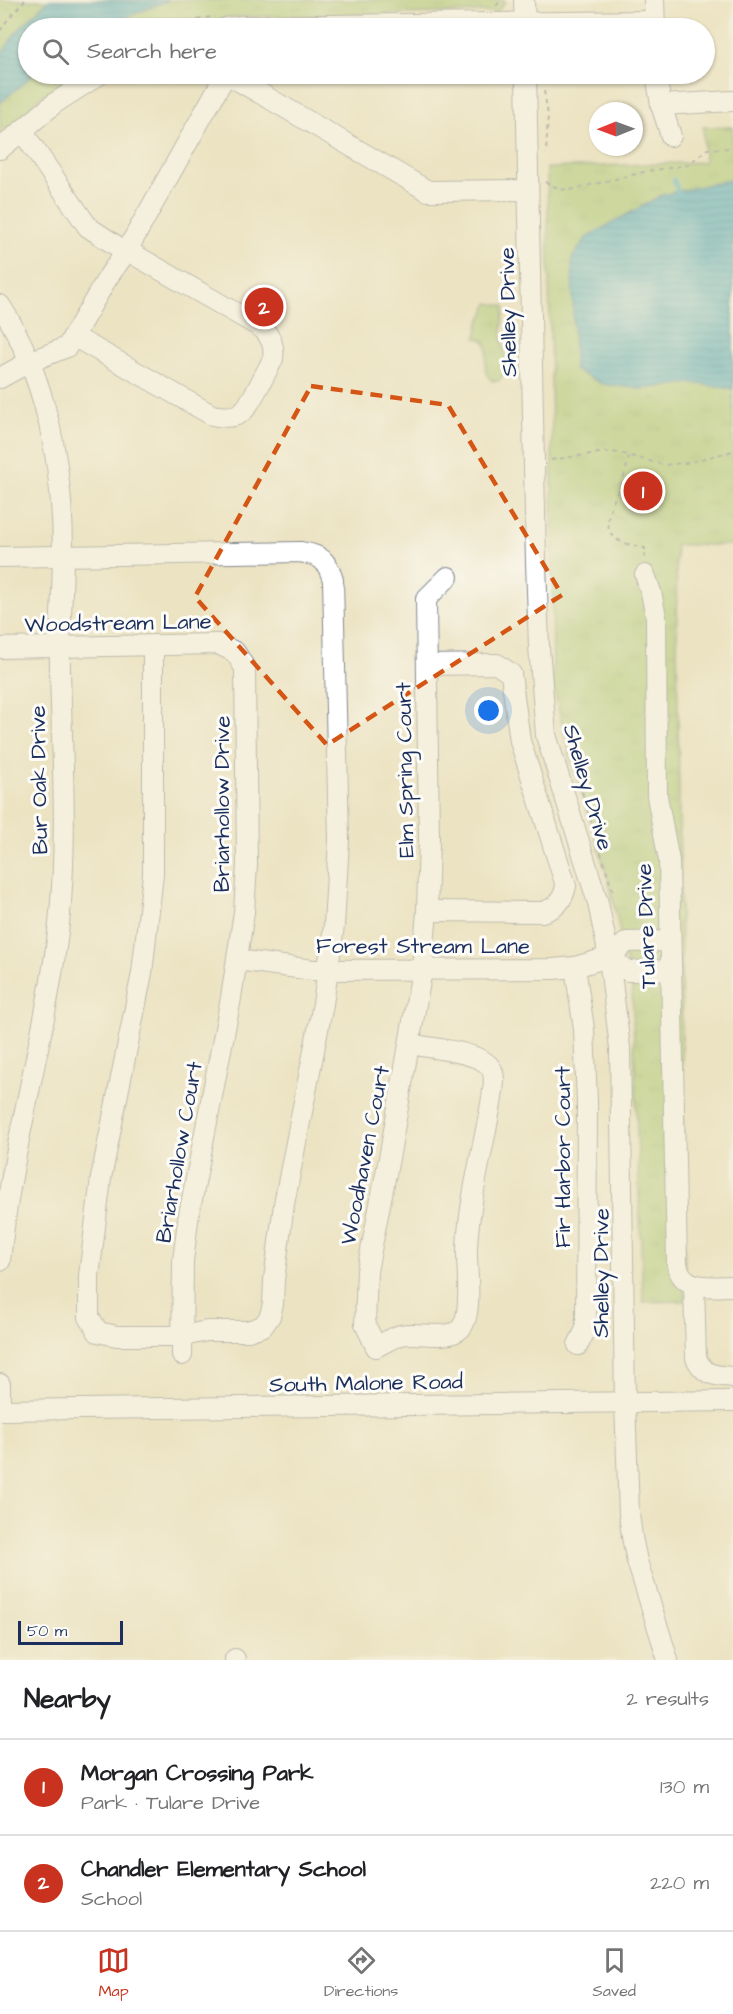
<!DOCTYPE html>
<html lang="en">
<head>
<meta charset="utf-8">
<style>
  body { margin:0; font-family:"Architects Daughter",sans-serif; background:#f6f6f6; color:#202124 }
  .compass { position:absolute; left:589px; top:102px; width:54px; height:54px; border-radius:50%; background:#fff; box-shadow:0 2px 4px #0004; rotate:269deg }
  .scale { position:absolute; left:18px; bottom:15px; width:105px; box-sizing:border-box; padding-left:6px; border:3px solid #1b2f5e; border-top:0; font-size:16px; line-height:21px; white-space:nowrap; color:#1b2f5e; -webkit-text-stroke:4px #fdfcf7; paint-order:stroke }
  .you { position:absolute; left:489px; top:711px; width:21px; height:21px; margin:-15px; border:4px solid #fff; border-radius:50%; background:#1a73e8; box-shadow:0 0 0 9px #1a73e833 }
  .badge { display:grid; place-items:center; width:39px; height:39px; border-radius:50%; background:#c8321e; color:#fff; font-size:20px; font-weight:700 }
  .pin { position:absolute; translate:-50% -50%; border:3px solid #fff; box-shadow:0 2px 6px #0006 }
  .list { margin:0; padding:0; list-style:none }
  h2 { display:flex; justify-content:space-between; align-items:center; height:78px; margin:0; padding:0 24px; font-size:26px }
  h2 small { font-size:20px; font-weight:400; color:#757577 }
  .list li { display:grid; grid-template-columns:39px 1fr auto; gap:18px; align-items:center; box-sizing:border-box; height:96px; padding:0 24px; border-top:2px solid #e0e0e0 }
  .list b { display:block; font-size:22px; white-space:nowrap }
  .list p { margin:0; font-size:20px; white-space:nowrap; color:#757577 }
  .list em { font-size:20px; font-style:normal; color:#757577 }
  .icon { flex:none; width:33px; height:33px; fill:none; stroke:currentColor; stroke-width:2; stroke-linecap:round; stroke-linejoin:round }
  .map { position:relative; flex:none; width:733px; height:1660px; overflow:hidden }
  .search { position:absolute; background:#fff; box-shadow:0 2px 4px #0004; left:18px; right:18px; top:18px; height:66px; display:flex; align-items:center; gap:15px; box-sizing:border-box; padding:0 21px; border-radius:33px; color:#757577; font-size:22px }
  .sheet { height:270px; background:#fff }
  nav { display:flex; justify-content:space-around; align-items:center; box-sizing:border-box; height:84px; border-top:2px solid #e0e0e0; background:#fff; font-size:16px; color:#757577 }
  nav a { display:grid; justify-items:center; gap:3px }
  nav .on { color:#c8321e }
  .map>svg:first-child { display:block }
  .grass { fill:url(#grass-tufts); stroke:#607c68; stroke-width:1.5 }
  .water { fill:url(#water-rules); stroke:#306e92; stroke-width:1.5 }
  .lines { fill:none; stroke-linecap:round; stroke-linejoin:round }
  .stream { stroke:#46acc5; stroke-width:4.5 }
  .minor-casing { stroke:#848990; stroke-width:22 }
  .path { stroke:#848990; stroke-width:2; stroke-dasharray:4.5 4.5; stroke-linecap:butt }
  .minor { stroke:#fff; stroke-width:20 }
  .marked { fill:none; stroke:#d45514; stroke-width:4.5; stroke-dasharray:12 8; stroke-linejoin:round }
  .labels { text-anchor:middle; stroke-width:6; stroke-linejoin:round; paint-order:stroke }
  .street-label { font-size:22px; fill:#1b2f5e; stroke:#fdfcf7 }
</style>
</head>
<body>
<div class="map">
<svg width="733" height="1660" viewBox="0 0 733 1660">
  <defs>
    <pattern id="grass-tufts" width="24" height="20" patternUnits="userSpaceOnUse" patternTransform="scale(1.5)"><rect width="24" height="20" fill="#a6c871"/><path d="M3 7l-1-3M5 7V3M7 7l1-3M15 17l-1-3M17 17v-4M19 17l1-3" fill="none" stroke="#8eac64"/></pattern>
    <pattern id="water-rules" width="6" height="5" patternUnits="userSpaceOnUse" patternTransform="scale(1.5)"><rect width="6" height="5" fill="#46acc5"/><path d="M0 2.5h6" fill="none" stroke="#3a8ca3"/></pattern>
  </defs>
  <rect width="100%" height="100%" fill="#fdfcf7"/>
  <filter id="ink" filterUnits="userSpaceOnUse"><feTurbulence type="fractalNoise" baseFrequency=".0167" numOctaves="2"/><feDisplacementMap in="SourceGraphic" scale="12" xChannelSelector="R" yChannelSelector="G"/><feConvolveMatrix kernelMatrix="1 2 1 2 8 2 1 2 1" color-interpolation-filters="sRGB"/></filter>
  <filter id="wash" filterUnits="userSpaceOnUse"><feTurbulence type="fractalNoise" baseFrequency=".008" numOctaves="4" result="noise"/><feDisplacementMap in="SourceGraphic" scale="24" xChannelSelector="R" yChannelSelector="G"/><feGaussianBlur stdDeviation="1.35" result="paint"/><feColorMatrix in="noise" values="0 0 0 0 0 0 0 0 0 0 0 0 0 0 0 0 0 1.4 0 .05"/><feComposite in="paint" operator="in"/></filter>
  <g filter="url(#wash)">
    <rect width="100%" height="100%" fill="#ece3c3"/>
    <g class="grass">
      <path d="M 0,0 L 505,0 L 505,2 L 497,12 L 232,17 L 178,28 L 28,28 L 28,74 L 76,74 L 40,98 L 0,137 Z"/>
      <path d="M 703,127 L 733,127 L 733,545 L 676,545 L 685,1301 L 643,1302 L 632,988 L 608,878 L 573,768 L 553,687 L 552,438 L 547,168 L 704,162 Z"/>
      <path d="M 489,303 L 505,306 C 504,316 502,326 502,335 C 502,351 513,369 498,381 L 492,381 C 477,366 493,355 484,340 L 476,338 L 479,323 Z"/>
    </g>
    <g class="water">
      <path d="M 48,0 L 169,0 L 100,28 L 28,28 L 28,74 L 34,74 L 0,103 L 0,57 L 14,35 Z"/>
      <path d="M 733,179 L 733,389 L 692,383 L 641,389 L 603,384 L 574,370 L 572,258 L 587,237 L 662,195 Z"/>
    </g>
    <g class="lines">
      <path class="stream" d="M 674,180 L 679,195"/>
    </g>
  </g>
  <g filter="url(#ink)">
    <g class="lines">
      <defs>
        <g id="minor">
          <path d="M 524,0 L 525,28"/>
          <path d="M 654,0 L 655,28"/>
          <path d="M 226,28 L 242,26 L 654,21"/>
          <path d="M 227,74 L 428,191 L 528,190"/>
          <path d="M 526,74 L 536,563 L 539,647 L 546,735 L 598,903 L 609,957 L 620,1048 L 625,1403 L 629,1513 L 632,1537 L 637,1561 L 668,1660"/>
          <path d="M 656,74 L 661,105 L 671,136"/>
          <path d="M 661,105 L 733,101"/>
          <path d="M 22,131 L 88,227 L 126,252 L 133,254 L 262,328 C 271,337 275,346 273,359 C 267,370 252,402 244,410 C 236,419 222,417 212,415 L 73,336"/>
          <path d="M 0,149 L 55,103 L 100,74"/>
          <path d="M 0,305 C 47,377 63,468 63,553 C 63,592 59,631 60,670 C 62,754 68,840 59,924 C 46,1038 11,1147 0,1261"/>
          <path d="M 0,378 L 29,362 L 67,347 L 108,277 L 126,252 L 226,74"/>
          <path d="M 0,557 L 300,552 C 321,555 327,560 333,580 L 339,840 L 334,926 L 323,1004 L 284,1204 L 274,1280 L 273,1304 L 270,1316 L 263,1326 L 248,1331 L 207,1331 L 183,1336 L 117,1336 L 98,1332 L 89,1317 L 89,1276 L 101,1178 L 142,973 L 153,874 L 153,645"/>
          <path d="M 645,575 L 651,592 L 656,617 L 657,796 L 669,861 L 677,1263 C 681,1292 711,1286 733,1286"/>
          <path d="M 0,648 L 218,644 L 235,652 L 245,668 L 247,865 L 244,912 L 231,998 L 188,1220 L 183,1261 L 182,1355"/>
          <path d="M 427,665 L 497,664 L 511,674 L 520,741 L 566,886 C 563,900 557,908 542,912 L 427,911"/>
          <path d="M 609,957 L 628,971 L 670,970"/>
          <path d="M 237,960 L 313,970 L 553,969 L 575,967 L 609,957 L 627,942 L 669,941"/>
          <path d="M 575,967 L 584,1029 L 587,1102 L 586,1329 L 578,1345"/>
          <path d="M 409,1044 C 428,1048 484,1051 492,1070 C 496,1079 493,1089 492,1098 C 484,1146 469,1200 467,1248 C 466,1267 474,1316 460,1329 C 448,1341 417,1331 401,1335 C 393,1337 384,1343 376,1347 L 365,1324 L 367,1271 L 390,1153 L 422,970 L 427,911 L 429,840 L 426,599 L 448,577"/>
          <path d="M 694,1285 L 696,1358 C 705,1377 715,1375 733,1377"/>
          <path d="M 0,1384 L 0,1410"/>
          <path d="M 0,1410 L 733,1401"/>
          <path d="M 235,1659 L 235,1660"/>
        </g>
      </defs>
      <use href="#minor" class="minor-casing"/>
      <g class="path">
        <path d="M 496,6 L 502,0"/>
        <path d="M 162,28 L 215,16"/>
        <path d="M 0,31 L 8,19 L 25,0"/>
        <path d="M 544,91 L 548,115 L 546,154"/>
        <path d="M 545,182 L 560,189 L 570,190 L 648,171 L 688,165 L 707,149 L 733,148"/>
        <path d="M 629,456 C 627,466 625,475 621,484 C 614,502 595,530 622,542 C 628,545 637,546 645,548 L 645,558"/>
        <path d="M 551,460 L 605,452 L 620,453 L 664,465 L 686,463 L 733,451"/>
        <path d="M 582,792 L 613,892"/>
      </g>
      <use href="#minor" class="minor"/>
    </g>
  </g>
  <path d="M0 0H733V1660H0ZM 311,386 L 448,405 L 562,595 L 327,745 L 195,597 Z" fill="#ece3c3" fill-opacity=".55" fill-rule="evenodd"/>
  <path class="marked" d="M 311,386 L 448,405 L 562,595 L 327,745 L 195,597 Z"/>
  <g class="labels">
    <g class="street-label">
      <text transform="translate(507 312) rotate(-91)" y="8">Shelley Drive</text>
      <text transform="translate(118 622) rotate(-1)" y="8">Woodstream Lane</text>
      <text transform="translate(404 770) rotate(-91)" y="8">Elm Spring Court</text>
      <text transform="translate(38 780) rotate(-91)" y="8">Bur Oak Drive</text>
      <text transform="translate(589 787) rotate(74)" y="8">Shelley Drive</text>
      <text transform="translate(221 804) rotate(-90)" y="8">Briarhollow Drive</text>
      <text transform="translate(645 926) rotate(-92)" y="8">Tulare Drive</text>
      <text x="423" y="953">Forest Stream Lane</text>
      <text transform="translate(178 1152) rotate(-80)" y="8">Briarhollow Court</text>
      <text transform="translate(364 1155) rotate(-79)" y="8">Woodhaven Court</text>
      <text transform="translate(562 1157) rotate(-90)" y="8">Fir Harbor Court</text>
      <text transform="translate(600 1273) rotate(-90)" y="8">Shelley Drive</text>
      <text transform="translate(366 1382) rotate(-1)" y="8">South Malone Road</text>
    </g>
  </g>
</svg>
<svg class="compass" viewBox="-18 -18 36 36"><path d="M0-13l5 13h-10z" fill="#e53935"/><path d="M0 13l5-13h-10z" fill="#757577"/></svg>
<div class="scale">50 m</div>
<div class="you"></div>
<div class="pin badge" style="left:643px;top:491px">1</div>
<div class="pin badge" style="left:264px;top:307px">2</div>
<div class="search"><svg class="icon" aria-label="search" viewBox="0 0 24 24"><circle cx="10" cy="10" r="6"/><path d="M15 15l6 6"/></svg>Search here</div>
</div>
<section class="sheet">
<h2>Nearby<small>2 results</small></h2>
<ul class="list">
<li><span class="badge">1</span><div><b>Morgan Crossing Park</b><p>Park · Tulare Drive</p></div><em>130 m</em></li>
<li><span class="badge">2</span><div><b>Chandler Elementary School</b><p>School</p></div><em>220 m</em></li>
</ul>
</section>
<nav>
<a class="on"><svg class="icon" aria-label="map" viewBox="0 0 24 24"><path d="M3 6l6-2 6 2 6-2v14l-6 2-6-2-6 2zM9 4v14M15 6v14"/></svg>Map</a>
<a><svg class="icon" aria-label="directions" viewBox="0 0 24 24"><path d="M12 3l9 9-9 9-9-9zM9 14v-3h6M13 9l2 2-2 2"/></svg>Directions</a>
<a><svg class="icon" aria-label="saved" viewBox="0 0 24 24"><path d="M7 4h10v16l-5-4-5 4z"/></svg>Saved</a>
</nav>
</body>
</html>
